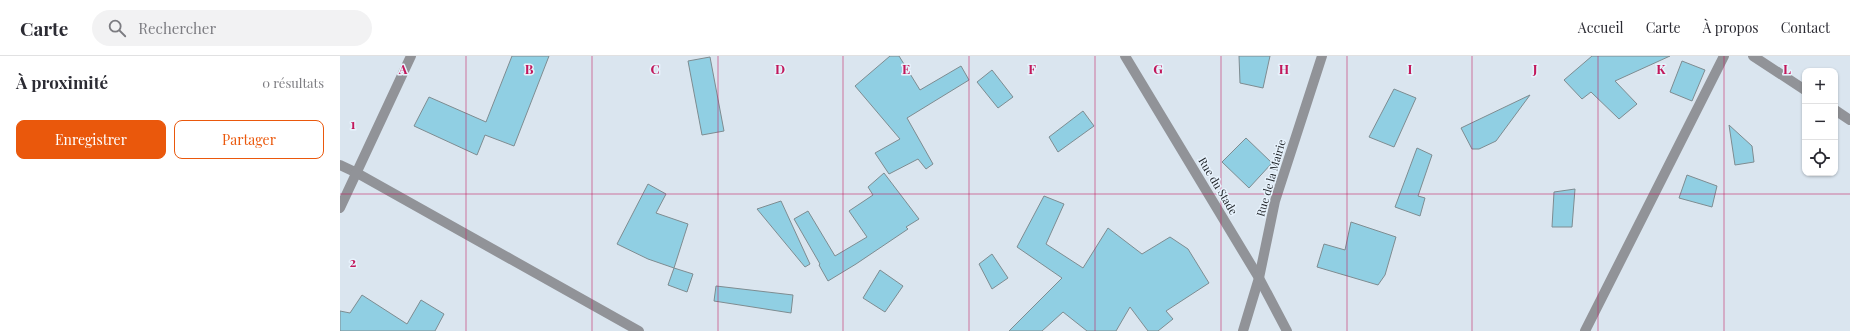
<!DOCTYPE html>
<html lang="fr">
<head>
<meta charset="utf-8">
<style>
  body { margin:0; font-family:"Playfair Display",serif; background:#f2f2f3; color:#2b2b33 }
  .controls { position:absolute; right:12px; top:12px; display:grid; overflow:hidden; border-radius:8px; box-shadow:0 1px 3px #0004 }
  .controls button { width:36px; height:36px; display:grid; place-items:center; padding:0; border:0; border-bottom:1px solid #e1e1e2; background:#fff; color:#2b2b33; font:20px sans-serif }
  .list { margin:0; padding:0; list-style:none }
  h2 { display:flex; justify-content:space-between; align-items:center; height:52px; margin:0; padding:0 16px; font-size:17px }
  h2 small { font-size:13px; font-weight:400; color:#7c7c81 }
  .actions { display:flex; gap:8px; padding:12px 16px }
  .actions a { flex:1; padding:9px 0; border:1px solid #ea580c; border-radius:8px; text-align:center; font-size:14px; color:#ea580c }
  .actions .main { background:#ea580c; color:#fff }
  .icon { flex:none; width:22px; height:22px; fill:none; stroke:currentColor; stroke-width:2; stroke-linecap:round; stroke-linejoin:round }
  .map { position:relative; flex:none; width:1510px; height:275px; overflow:hidden }
  header { display:flex; align-items:center; gap:24px; box-sizing:border-box; height:56px; padding:0 20px; background:#fff; border-bottom:1px solid #e1e1e2 }
  header strong { font-size:19px }
  nav { display:flex; gap:22px; margin-inline-start:auto; font-size:14px }
  .search { width:280px; height:36px; background:#f2f2f3; display:flex; align-items:center; gap:10px; box-sizing:border-box; padding:0 14px; border-radius:22px; color:#7c7c81; font-size:15px }
  main { display:flex }
  aside { flex:1; background:#fff }
  .map>svg:first-child { display:block }
  .building { fill:#90cfe3; stroke:#7e8c91 }
  .lines { fill:none; stroke-linecap:round; stroke-linejoin:round }
  .minor { stroke:#919398; stroke-width:10 }
  .grid { fill:none; stroke:#c2185b; stroke-width:1; stroke-opacity:0.55 }
  .labels { text-anchor:middle; stroke-width:3; stroke-linejoin:round; paint-order:stroke }
  .street-label { font-size:11px; fill:#1e2226; stroke:#e7f2fc }
  .grid-label { font-size:13px; text-anchor:middle; font-weight:bold; fill:#c2185b; stroke:#e7f2fc; stroke-width:3; stroke-linejoin:round; paint-order:stroke }
</style>
</head>
<body>
<header>
<strong>Carte</strong>
<div class="search"><svg class="icon" aria-label="search" viewBox="0 0 24 24"><circle cx="10" cy="10" r="6"/><path d="M15 15l6 6"/></svg>Rechercher</div>
<nav><a>Accueil</a><a>Carte</a><a>À propos</a><a>Contact</a></nav>
</header>
<main>
<aside>
<h2>À proximité<small>0 résultats</small></h2>
<ul class="list">
</ul>
<div class="actions"><a class="main">Enregistrer</a><a>Partager</a></div>
</aside>
<div class="map">
<svg width="1510" height="275" viewBox="0 0 1510 275">
  <rect width="100%" height="100%" fill="#dae5ef"/>
  <g class="building">
    <path d="M 172,0 L 209,0 L 174,90 L 145,79 L 137,99 L 74,70 L 89,41 L 146,66 Z"/>
    <path d="M 550,0 L 559,0 L 580,34 L 621,10 L 629,24 L 567,62 L 593,108 L 586,113 L 578,103 L 549,118 L 535,97 L 560,83 L 515,30 Z"/>
    <path d="M 899,0 L 930,0 L 923,32 L 900,27 Z"/>
    <path d="M 1252,0 L 1330,0 L 1275,25 L 1297,48 L 1279,63 L 1251,36 L 1242,43 L 1224,24 Z"/>
    <path d="M 370,1 L 384,75 L 362,79 L 348,5 Z"/>
    <path d="M 1342,5 L 1365,14 L 1352,45 L 1330,36 Z"/>
    <path d="M 652,14 L 673,41 L 658,52 L 637,26 Z"/>
    <path d="M 1054,33 L 1076,42 L 1054,91 L 1029,81 Z"/>
    <path d="M 1190,39 L 1156,85 L 1139,93 L 1132,93 L 1121,72 Z"/>
    <path d="M 743,55 L 754,70 L 718,96 L 709,81 Z"/>
    <path d="M 1389,69 L 1412,90 L 1414,106 L 1395,109 Z"/>
    <path d="M 906,82 L 932,107 L 909,132 L 882,106 Z"/>
    <path d="M 1077,92 L 1092,99 L 1078,140 L 1085,142 L 1080,160 L 1055,151 Z"/>
    <path d="M 544,117 L 579,163 L 566,171 L 568,173 L 516,208 L 488,225 L 479,209 L 480,208 L 454,163 L 468,155 L 495,200 L 527,181 L 509,155 L 533,139 L 528,131 Z"/>
    <path d="M 1347,119 L 1377,130 L 1372,151 L 1339,142 Z"/>
    <path d="M 308,128 L 326,138 L 316,157 L 348,168 L 334,212 L 308,203 L 277,188 Z"/>
    <path d="M 1235,133 L 1232,171 L 1212,171 L 1214,136 Z"/>
    <path d="M 704,140 L 724,148 L 706,188 L 743,212 L 768,172 L 802,198 L 830,181 L 848,193 L 869,227 L 826,255 L 833,263 L 818,275 L 808,275 L 790,251 L 776,275 L 747,275 L 723,256 L 702,275 L 669,275 L 722,222 L 677,191 Z"/>
    <path d="M 441,145 L 470,208 L 465,211 L 417,153 Z"/>
    <path d="M 1011,166 L 1056,181 L 1045,219 L 1038,229 L 977,211 L 984,188 L 1005,194 Z"/>
    <path d="M 652,198 L 668,222 L 652,233 L 639,208 Z"/>
    <path d="M 334,212 L 353,218 L 347,236 L 328,229 Z"/>
    <path d="M 540,214 L 563,230 L 545,256 L 523,242 Z"/>
    <path d="M 376,230 L 453,239 L 451,257 L 374,245 Z"/>
    <path d="M 22,239 L 67,268 L 81,244 L 104,258 L 95,275 L 0,275 L 0,255 L 10,257 Z"/>
  </g>
  <g class="lines">
    <g class="minor">
      <path d="M 785,0 L 919,222 L 947,275"/>
      <path d="M 1413,0 L 1465,34"/>
      <path d="M 1495,54 L 1510,64"/>
      <path d="M 0,109 L 17,117 L 299,275"/>
      <path d="M 0,152 L 71,0"/>
      <path d="M 903,275 L 919,222 L 935,145 L 982,0"/>
      <path d="M 1245,275 L 1384,0"/>
    </g>
  </g>
  <path class="grid" d="M 126,0 L 126,275M 252,0 L 252,275M 378,0 L 378,275M 503,0 L 503,275M 629,0 L 629,275M 755,0 L 755,275M 881,0 L 881,275M 1007,0 L 1007,275M 1132,0 L 1132,275M 1258,0 L 1258,275M 1384,0 L 1384,275M 0,138 L 1510,138"/>
  <g class="labels">
    <g class="street-label">
      <text transform="translate(931 122) rotate(-74)" y="4">Rue de la Mairie</text>
      <text transform="translate(878 130) rotate(59)" y="4">Rue du Stade</text>
    </g>
  </g>
  <g class="grid-label">
    <text x="63" y="18">A</text>
    <text x="189" y="18">B</text>
    <text x="315" y="18">C</text>
    <text x="440" y="18">D</text>
    <text x="566" y="18">E</text>
    <text x="692" y="18">F</text>
    <text x="818" y="18">G</text>
    <text x="944" y="18">H</text>
    <text x="1070" y="18">I</text>
    <text x="1195" y="18">J</text>
    <text x="1321" y="18">K</text>
    <text x="1447" y="18">L</text>
    <text x="13" y="73">1</text>
    <text x="13" y="211">2</text>
  </g>
</svg>
<div class="controls">
<button>+</button>
<button>−</button>
<button><svg class="icon" aria-label="locate" viewBox="0 0 24 24"><circle cx="12" cy="12" r="6"/><path d="M12 2v4M12 18v4M2 12h4M18 12h4"/></svg></button>
</div>
</div>
</main>
</body>
</html>
